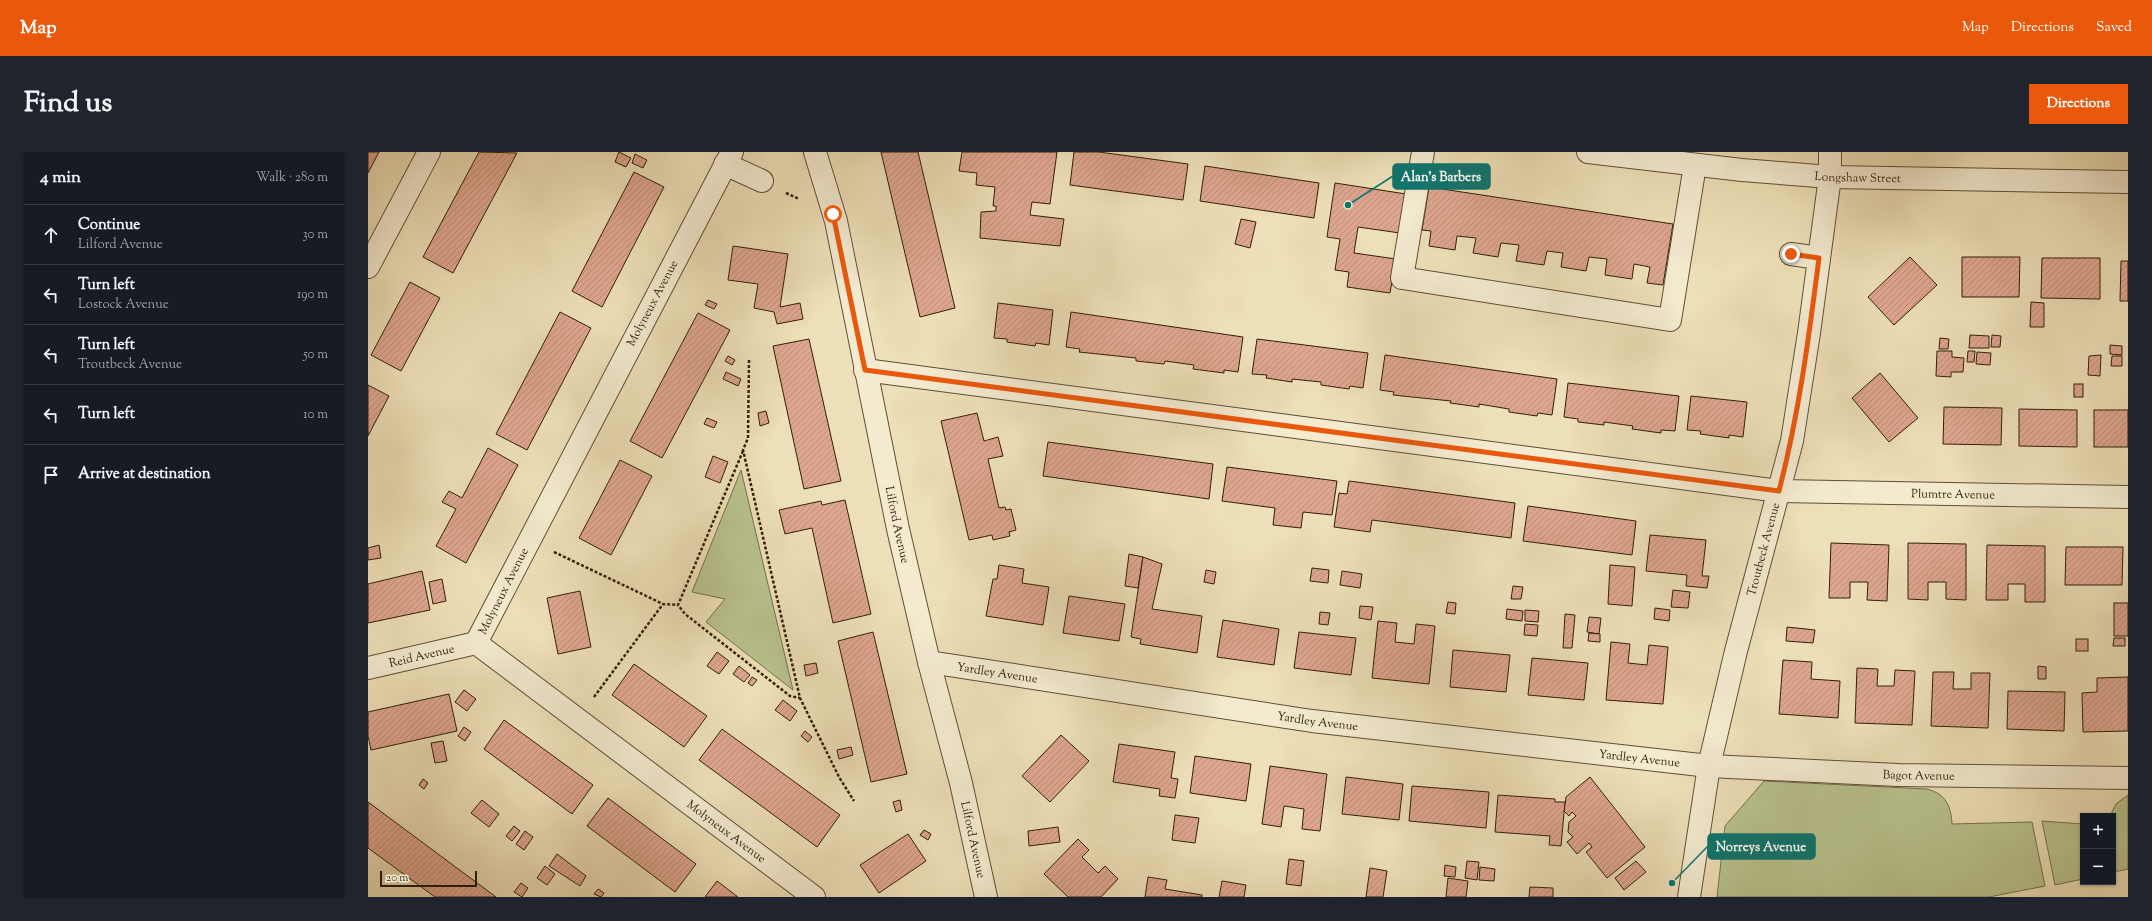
<!DOCTYPE html>
<html lang="en">
<head>
<meta charset="utf-8">
<style>
  body { margin:0; font-family:"Sorts Mill Goudy",serif; background:#20242c; color:#f1f3f6 }
  .controls { position:absolute; right:12px; bottom:12px; display:grid; overflow:hidden; border-radius:0px; box-shadow:0 1px 3px #0004 }
  .controls button { width:36px; height:36px; display:grid; place-items:center; padding:0; border:0; border-bottom:1px solid #363941; background:#171b24; color:#f1f3f6; font:20px sans-serif }
  .scale { position:absolute; left:12px; bottom:10px; width:97px; box-sizing:border-box; padding-left:4px; border:2px solid #311f08; border-top:0; font-size:11px; line-height:14px; white-space:nowrap; color:#311f08; -webkit-text-stroke:3px #f3ead0; paint-order:stroke }
  .stop { position:absolute; width:12px; height:12px; margin:-9px; border:3px solid #ea580c; border-radius:50%; background:#fff }
  .stop.end { background:#ea580c; border-color:#fff; box-shadow:0 1px 4px #0008 }
  .list { margin:0; padding:0; list-style:none }
  h2 { display:flex; justify-content:space-between; align-items:center; height:52px; margin:0; padding:0 16px; font-size:17px }
  h2 small { font-size:13px; font-weight:400; color:#9ea1a6 }
  .list li { display:grid; grid-template-columns:26px 1fr auto; gap:12px; align-items:center; box-sizing:border-box; height:60px; padding:0 16px; border-top:1px solid #363941 }
  .list b { display:block; font-size:15px; white-space:nowrap }
  .list p { margin:0; font-size:13px; white-space:nowrap; color:#9ea1a6 }
  .list em { font-size:13px; font-style:normal; color:#9ea1a6 }
  .icon { flex:none; width:22px; height:22px; fill:none; stroke:currentColor; stroke-width:2; stroke-linecap:round; stroke-linejoin:round }
  .map { position:relative; flex:none; width:1760px; height:745px; overflow:hidden; border-radius:0px }
  header { display:flex; align-items:center; gap:24px; box-sizing:border-box; height:56px; padding:0 20px; background:#ea580c; color:#fff }
  header strong { font-size:19px }
  nav { display:flex; gap:22px; margin-inline-start:auto; font-size:14px }
  .intro { display:flex; align-items:center; justify-content:space-between; box-sizing:border-box; height:96px; padding:0 24px }
  h1 { margin:0; font-size:28px }
  .button { padding:10px 18px; border-radius:0px; background:#ea580c; color:#fff; font-size:14px; font-weight:700 }
  main { display:flex; gap:24px; padding:0 24px }
  aside { flex:1; background:#171b24; border-radius:0px; box-shadow:0 1px 3px #0004 }
  .map>svg:first-child { display:block }
  .grass { fill:#b8c28e; stroke:#74704b }
  .building { fill:url(#building-hatch); stroke:#311f08 }
  .lines { fill:none; stroke-linecap:round; stroke-linejoin:round }
  .minor-casing { stroke:#604f34; stroke-width:24 }
  .path { stroke:#311f08; stroke-width:2.5; stroke-dasharray:3 2; stroke-linecap:butt }
  .minor { stroke:#f3ead0; stroke-width:22 }
  .route { stroke:#ea580c; stroke-width:5 }
  .labels { text-anchor:middle; stroke-width:3; stroke-linejoin:round; paint-order:stroke }
  .street-label { font-size:12px; fill:#311f08; stroke:#f3ead0 }
  .leader { fill:none; stroke:#0f766e; stroke-width:1.5 }
  .callout-dot { fill:#0f766e; stroke:#f3ead0; stroke-width:1.5 }
  .callout { fill:#0f766e; stroke:#0f766e; stroke-width:1.5 }
  .callout-label { font-size:13px; text-anchor:middle; font-weight:bold; fill:#fff }
</style>
</head>
<body>
<header>
<strong>Map</strong>
<nav><a>Map</a><a>Directions</a><a>Saved</a></nav>
</header>
<div class="intro"><h1>Find us</h1><a class="button">Directions</a></div>
<main>
<aside>
<h2>4 min<small>Walk · 280 m</small></h2>
<ul class="list">
<li><svg class="icon" aria-label="ahead" viewBox="0 0 24 24"><path d="M12 20V5M6 11l6-6 6 6"/></svg><div><b>Continue</b><p>Lilford Avenue</p></div><em>30 m</em></li>
<li><svg class="icon" aria-label="left" viewBox="0 0 24 24"><path d="M17 20v-9H6M10 6l-5 5 5 5"/></svg><div><b>Turn left</b><p>Lostock Avenue</p></div><em>190 m</em></li>
<li><svg class="icon" aria-label="left" viewBox="0 0 24 24"><path d="M17 20v-9H6M10 6l-5 5 5 5"/></svg><div><b>Turn left</b><p>Troutbeck Avenue</p></div><em>50 m</em></li>
<li><svg class="icon" aria-label="left" viewBox="0 0 24 24"><path d="M17 20v-9H6M10 6l-5 5 5 5"/></svg><div><b>Turn left</b></div><em>10 m</em></li>
<li><svg class="icon" aria-label="arrive" viewBox="0 0 24 24"><path d="M6 21V4h12l-3 4 3 4H6"/></svg><div><b>Arrive at destination</b></div></li>
</ul>
</aside>
<div class="map">
<svg width="1760" height="745" viewBox="0 0 1760 745">
  <defs>
    <pattern id="building-hatch" width="6" height="6" patternUnits="userSpaceOnUse"><rect width="6" height="6" fill="#dea68f"/><path d="M-1 1l2-2M0 6l6-6M5 7l2-2" fill="none" stroke="#bf8e7a"/></pattern>
  </defs>
  <rect width="100%" height="100%" fill="#eddfb7"/>
  <filter id="stains"><feTurbulence type="fractalNoise" baseFrequency=".005" numOctaves="4"/><feColorMatrix values="0 0 0 0 .2 0 0 0 0 .09 0 0 0 0 .02 0 0 0 .5 -.17"/></filter>
  <radialGradient id="worn" r=".72"><stop offset=".6" stop-color="#630" stop-opacity="0"/><stop offset="1" stop-color="#630" stop-opacity=".3"/></radialGradient>
  <g class="grass">
    <path d="M 373,318 L 425,538 L 338,470 L 357,447 L 324,440 Z"/>
    <path d="M 1396,629 L 1559,637 C 1578,642 1583,654 1584,672 L 1664,670 L 1677,734 L 1621,745 L 1349,745 L 1357,674 Z"/>
    <path d="M 1760,643 L 1760,717 L 1745,720 L 1745,664 L 1742,664 L 1748,652 Z"/>
    <path d="M 1674,669 L 1715,672 L 1715,727 L 1687,733 Z"/>
  </g>
  <g class="building">
    <path d="M 0,0 L 11,0 L 0,21 Z"/>
    <path d="M 111,0 L 149,1 L 85,121 L 55,105 Z"/>
    <path d="M 251,0 L 263,6 L 258,15 L 247,10 Z"/>
    <path d="M 513,0 L 550,0 L 587,156 L 552,165 Z"/>
    <path d="M 594,0 L 689,0 L 682,52 L 664,50 L 662,63 L 696,67 L 692,94 L 612,86 L 613,60 L 628,59 L 628,54 L 625,54 L 627,35 L 608,33 L 609,21 L 591,19 Z"/>
    <path d="M 706,0 L 731,0 L 820,12 L 815,48 L 702,33 Z"/>
    <path d="M 267,2 L 279,8 L 275,16 L 264,11 Z"/>
    <path d="M 837,14 L 951,31 L 946,66 L 832,49 Z"/>
    <path d="M 266,20 L 296,35 L 234,155 L 204,139 Z"/>
    <path d="M 967,31 L 1038,42 L 1032,81 L 990,75 L 986,101 L 1028,107 L 1022,141 L 979,135 L 981,120 L 967,118 L 972,87 L 959,85 Z"/>
    <path d="M 1061,35 L 1305,72 L 1295,133 L 1279,131 L 1282,115 L 1266,112 L 1264,127 L 1237,123 L 1239,107 L 1221,105 L 1218,119 L 1193,115 L 1195,101 L 1179,99 L 1176,113 L 1148,109 L 1151,93 L 1133,91 L 1130,105 L 1105,101 L 1108,86 L 1089,84 L 1087,98 L 1061,94 L 1063,79 L 1054,78 Z"/>
    <path d="M 873,67 L 888,70 L 882,96 L 867,92 Z"/>
    <path d="M 365,94 L 420,102 L 412,155 L 432,151 L 435,167 L 409,172 L 406,160 L 386,156 L 390,132 L 360,128 Z"/>
    <path d="M 1542,105 L 1569,133 L 1526,173 L 1500,145 Z"/>
    <path d="M 1594,105 L 1652,105 L 1651,145 L 1594,145 Z"/>
    <path d="M 1674,106 L 1732,106 L 1732,147 L 1673,146 Z"/>
    <path d="M 1753,109 L 1760,109 L 1760,149 L 1752,149 Z"/>
    <path d="M 42,130 L 72,146 L 33,219 L 3,203 Z"/>
    <path d="M 340,148 L 349,152 L 346,157 L 337,153 Z"/>
    <path d="M 1663,150 L 1676,151 L 1676,175 L 1662,175 Z"/>
    <path d="M 630,151 L 685,158 L 681,193 L 668,191 L 667,194 L 639,190 L 639,187 L 626,186 Z"/>
    <path d="M 192,160 L 223,176 L 159,298 L 128,282 Z"/>
    <path d="M 703,160 L 875,185 L 870,220 L 856,218 L 856,221 L 825,217 L 826,213 L 797,209 L 796,212 L 768,209 L 768,206 L 711,200 L 712,197 L 698,195 Z"/>
    <path d="M 330,161 L 362,178 L 294,306 L 262,289 Z"/>
    <path d="M 1602,183 L 1621,184 L 1621,196 L 1601,196 Z"/>
    <path d="M 1624,183 L 1633,184 L 1632,195 L 1623,195 Z"/>
    <path d="M 1572,186 L 1581,187 L 1580,197 L 1571,197 Z"/>
    <path d="M 441,187 L 473,329 L 436,337 L 405,194 Z"/>
    <path d="M 889,187 L 1000,201 L 995,236 L 982,234 L 981,237 L 953,233 L 953,230 L 924,227 L 924,230 L 898,226 L 899,223 L 884,222 Z"/>
    <path d="M 1742,193 L 1754,194 L 1754,203 L 1742,202 Z"/>
    <path d="M 1569,199 L 1584,199 L 1584,205 L 1596,206 L 1595,220 L 1583,220 L 1583,225 L 1568,224 Z"/>
    <path d="M 1600,199 L 1607,199 L 1606,210 L 1599,210 Z"/>
    <path d="M 1609,200 L 1623,201 L 1622,213 L 1608,212 Z"/>
    <path d="M 1017,203 L 1189,227 L 1184,263 L 1170,261 L 1169,264 L 1141,260 L 1141,257 L 1111,252 L 1111,255 L 1082,251 L 1083,249 L 1025,243 L 1026,240 L 1012,238 Z"/>
    <path d="M 1733,203 L 1732,224 L 1720,223 L 1721,204 Z"/>
    <path d="M 360,204 L 367,208 L 364,213 L 357,209 Z"/>
    <path d="M 1744,204 L 1754,204 L 1754,214 L 1743,214 Z"/>
    <path d="M 358,220 L 373,227 L 370,234 L 355,227 Z"/>
    <path d="M 1512,221 L 1550,266 L 1521,290 L 1484,246 Z"/>
    <path d="M 1200,231 L 1311,244 L 1307,279 L 1293,278 L 1293,281 L 1264,277 L 1265,274 L 1236,270 L 1236,273 L 1210,270 L 1210,267 L 1196,265 Z"/>
    <rect x="1706" y="232" width="9" height="13"/>
    <path d="M 0,233 L 21,244 L 0,284 Z"/>
    <path d="M 1323,244 L 1379,250 L 1375,285 L 1361,283 L 1361,286 L 1332,282 L 1333,279 L 1319,278 Z"/>
    <path d="M 1576,255 L 1634,256 L 1633,293 L 1575,292 Z"/>
    <path d="M 1651,257 L 1709,258 L 1709,295 L 1651,294 Z"/>
    <rect x="1726" y="258" width="34" height="37"/>
    <path d="M 398,259 L 401,271 L 392,274 L 390,261 Z"/>
    <path d="M 609,261 L 616,289 L 630,285 L 635,304 L 620,307 L 631,356 L 637,355 L 638,358 L 643,357 L 648,378 L 641,380 L 642,384 L 625,388 L 624,383 L 601,388 L 573,269 Z"/>
    <path d="M 339,266 L 349,270 L 346,276 L 336,272 Z"/>
    <path d="M 680,290 L 845,312 L 841,347 L 675,324 Z"/>
    <path d="M 120,296 L 150,313 L 98,411 L 68,394 L 88,357 L 74,350 L 81,339 L 94,346 Z"/>
    <path d="M 345,304 L 360,310 L 352,331 L 337,325 Z"/>
    <path d="M 252,308 L 284,324 L 243,403 L 211,386 Z"/>
    <path d="M 859,315 L 969,329 L 964,363 L 935,360 L 933,376 L 905,373 L 907,356 L 854,349 Z"/>
    <path d="M 981,329 L 1147,351 L 1143,386 L 1004,368 L 1002,380 L 966,375 L 971,341 L 979,342 Z"/>
    <path d="M 477,348 L 503,462 L 465,471 L 444,376 L 417,382 L 411,358 L 453,349 L 454,353 Z"/>
    <path d="M 1160,354 L 1268,369 L 1264,403 L 1155,389 Z"/>
    <path d="M 1282,383 L 1338,388 L 1334,424 L 1341,424 L 1339,436 L 1318,434 L 1319,423 L 1278,419 Z"/>
    <path d="M 1463,391 L 1521,393 L 1519,449 L 1499,448 L 1500,430 L 1482,430 L 1482,446 L 1461,446 Z"/>
    <path d="M 1540,391 L 1598,392 L 1598,448 L 1578,447 L 1578,430 L 1560,430 L 1560,448 L 1540,447 Z"/>
    <path d="M 11,393 L 13,406 L 0,408 L 0,396 Z"/>
    <path d="M 1619,393 L 1677,394 L 1677,450 L 1657,450 L 1657,432 L 1640,432 L 1640,448 L 1618,448 Z"/>
    <path d="M 1698,395 L 1755,395 L 1754,433 L 1697,433 Z"/>
    <path d="M 761,402 L 775,405 L 770,436 L 757,434 Z"/>
    <path d="M 775,405 L 794,412 L 784,457 L 834,464 L 829,501 L 772,492 L 773,487 L 763,485 Z"/>
    <path d="M 631,413 L 656,417 L 654,431 L 681,435 L 675,473 L 618,464 L 625,427 L 629,427 Z"/>
    <path d="M 1242,413 L 1267,415 L 1264,454 L 1240,452 Z"/>
    <path d="M 944,416 L 961,418 L 960,431 L 942,429 Z"/>
    <path d="M 838,418 L 848,420 L 846,432 L 836,430 Z"/>
    <path d="M 54,419 L 62,458 L 0,471 L 0,432 Z"/>
    <path d="M 974,419 L 994,422 L 992,436 L 972,433 Z"/>
    <path d="M 74,427 L 78,449 L 65,452 L 61,430 Z"/>
    <path d="M 1145,434 L 1155,435 L 1153,447 L 1143,447 Z"/>
    <path d="M 1305,438 L 1322,440 L 1320,456 L 1303,455 Z"/>
    <path d="M 212,439 L 223,495 L 190,502 L 179,446 Z"/>
    <path d="M 701,444 L 757,452 L 751,489 L 695,481 Z"/>
    <path d="M 1080,450 L 1088,451 L 1087,462 L 1078,461 Z"/>
    <rect x="1746" y="451" width="14" height="33"/>
    <path d="M 992,454 L 1005,455 L 1003,468 L 991,466 Z"/>
    <path d="M 1287,456 L 1302,458 L 1301,469 L 1286,467 Z"/>
    <path d="M 1139,457 L 1155,459 L 1154,469 L 1138,467 Z"/>
    <path d="M 1157,458 L 1171,459 L 1170,470 L 1157,469 Z"/>
    <path d="M 952,460 L 962,461 L 960,473 L 951,472 Z"/>
    <path d="M 1197,462 L 1207,463 L 1204,496 L 1195,496 Z"/>
    <path d="M 1221,465 L 1233,466 L 1231,482 L 1219,480 Z"/>
    <path d="M 855,468 L 911,477 L 906,513 L 849,505 Z"/>
    <path d="M 1010,469 L 1029,471 L 1027,490 L 1046,492 L 1048,472 L 1067,474 L 1061,532 L 1004,526 Z"/>
    <path d="M 1157,472 L 1170,473 L 1169,484 L 1156,483 Z"/>
    <path d="M 1419,475 L 1447,478 L 1445,491 L 1418,489 Z"/>
    <path d="M 505,480 L 539,622 L 503,630 L 470,489 Z"/>
    <path d="M 931,480 L 988,486 L 983,523 L 926,516 Z"/>
    <path d="M 1221,481 L 1232,482 L 1232,490 L 1220,489 Z"/>
    <path d="M 1746,486 L 1757,486 L 1757,494 L 1745,494 Z"/>
    <rect x="1708" y="487" width="12" height="12"/>
    <path d="M 1243,490 L 1262,492 L 1260,511 L 1279,513 L 1281,493 L 1300,495 L 1295,552 L 1238,548 Z"/>
    <path d="M 1085,498 L 1142,503 L 1138,540 L 1082,535 Z"/>
    <path d="M 349,500 L 361,509 L 351,522 L 339,514 Z"/>
    <path d="M 1164,506 L 1220,511 L 1216,548 L 1160,543 Z"/>
    <path d="M 1415,508 L 1444,510 L 1443,527 L 1472,529 L 1470,566 L 1411,562 Z"/>
    <path d="M 448,511 L 450,521 L 438,524 L 436,513 Z"/>
    <path d="M 266,512 L 339,564 L 316,595 L 244,543 Z"/>
    <path d="M 371,514 L 382,523 L 376,530 L 365,522 Z"/>
    <path d="M 1670,514 L 1678,515 L 1678,527 L 1670,527 Z"/>
    <path d="M 1489,516 L 1510,517 L 1509,534 L 1526,534 L 1527,518 L 1547,519 L 1544,573 L 1487,571 Z"/>
    <path d="M 1565,520 L 1586,520 L 1585,537 L 1603,537 L 1603,521 L 1622,521 L 1620,576 L 1563,574 Z"/>
    <path d="M 384,525 L 389,528 L 384,534 L 380,531 Z"/>
    <path d="M 1760,525 L 1760,579 L 1715,580 L 1714,541 L 1729,540 L 1729,526 Z"/>
    <path d="M 96,538 L 108,547 L 99,559 L 87,550 Z"/>
    <path d="M 1640,539 L 1697,540 L 1696,579 L 1639,577 Z"/>
    <path d="M 81,542 L 89,579 L 3,598 L 0,584 L 0,560 Z"/>
    <path d="M 415,548 L 429,559 L 422,569 L 407,558 Z"/>
    <path d="M 136,568 L 225,633 L 204,662 L 116,597 Z"/>
    <path d="M 96,575 L 103,580 L 97,589 L 90,584 Z"/>
    <path d="M 354,577 L 472,663 L 449,695 L 331,608 Z"/>
    <path d="M 437,579 L 444,585 L 440,590 L 433,584 Z"/>
    <path d="M 693,583 L 721,609 L 682,650 L 654,624 Z"/>
    <path d="M 75,589 L 79,609 L 67,611 L 63,591 Z"/>
    <path d="M 751,592 L 807,600 L 803,626 L 810,627 L 807,646 L 791,644 L 792,637 L 745,630 Z"/>
    <path d="M 483,595 L 485,603 L 471,607 L 469,598 Z"/>
    <path d="M 827,604 L 883,612 L 878,649 L 822,641 Z"/>
    <path d="M 902,614 L 959,622 L 952,679 L 934,677 L 936,657 L 916,654 L 913,675 L 894,672 Z"/>
    <path d="M 978,625 L 1035,632 L 1031,668 L 974,662 Z"/>
    <path d="M 1222,625 L 1277,695 L 1239,726 L 1218,700 L 1224,695 L 1221,691 L 1209,702 L 1199,690 L 1205,685 L 1200,680 L 1201,670 L 1208,664 L 1204,660 L 1201,664 L 1196,659 L 1198,645 Z"/>
    <path d="M 55,627 L 60,631 L 56,637 L 51,633 Z"/>
    <path d="M 1044,634 L 1121,640 L 1118,676 L 1041,669 Z"/>
    <path d="M 1130,643 L 1187,647 L 1187,650 L 1197,650 L 1193,694 L 1181,693 L 1182,684 L 1127,680 Z"/>
    <path d="M 240,646 L 328,712 L 307,740 L 219,674 Z"/>
    <path d="M 114,648 L 131,662 L 121,675 L 103,661 Z"/>
    <path d="M 532,648 L 534,658 L 528,660 L 525,650 Z"/>
    <path d="M 0,650 L 128,745 L 67,745 L 0,696 Z"/>
    <path d="M 807,663 L 831,666 L 827,691 L 804,688 Z"/>
    <path d="M 146,674 L 152,679 L 144,689 L 138,684 Z"/>
    <path d="M 690,675 L 692,690 L 661,694 L 660,679 Z"/>
    <path d="M 556,678 L 563,682 L 560,688 L 552,683 Z"/>
    <path d="M 157,679 L 165,685 L 156,698 L 148,692 Z"/>
    <path d="M 540,682 L 558,709 L 511,741 L 492,713 Z"/>
    <path d="M 710,687 L 721,698 L 714,705 L 730,721 L 737,714 L 750,727 L 733,745 L 700,745 L 676,722 Z"/>
    <path d="M 189,702 L 218,724 L 212,734 L 181,714 Z"/>
    <path d="M 921,707 L 936,709 L 933,734 L 918,732 Z"/>
    <path d="M 1099,709 L 1111,710 L 1109,728 L 1097,726 Z"/>
    <path d="M 1268,709 L 1278,720 L 1256,738 L 1247,726 Z"/>
    <path d="M 1077,713 L 1088,715 L 1087,725 L 1076,724 Z"/>
    <path d="M 177,714 L 187,722 L 179,733 L 169,726 Z"/>
    <path d="M 1112,715 L 1127,717 L 1126,729 L 1111,728 Z"/>
    <path d="M 1002,716 L 1019,719 L 1015,745 L 998,745 Z"/>
    <path d="M 780,725 L 799,728 L 797,737 L 834,743 L 834,745 L 777,745 Z"/>
    <path d="M 1080,726 L 1100,729 L 1098,745 L 1078,745 Z"/>
    <path d="M 349,729 L 370,745 L 337,745 Z"/>
    <path d="M 854,729 L 878,733 L 876,745 L 851,745 Z"/>
    <path d="M 153,731 L 160,736 L 154,745 L 146,740 Z"/>
    <path d="M 1162,735 L 1185,736 L 1185,745 L 1161,745 Z"/>
    <path d="M 230,737 L 236,741 L 233,745 L 226,742 Z"/>
  </g>
  <g class="lines">
    <defs>
      <g id="minor">
        <path id="s1" d="M 364,0 L 108,491 L 446,745"/>
        <path id="s2" d="M 447,0 L 468,69 L 530,377 L 561,510 L 593,631 L 618,745"/>
        <path d="M 1055,0 L 1034,126 L 1302,168 L 1327,13"/>
        <path id="s3" d="M 1220,0 L 1374,18 L 1462,25 L 1760,30"/>
        <path d="M 357,12 L 394,29"/>
        <path d="M 1423,102 L 1451,106"/>
        <path d="M 0,115 L 61,0"/>
        <path id="s4" d="M 497,218 L 1411,339 L 1760,345"/>
        <path id="s5" d="M 561,510 L 944,569 L 1341,614 L 1530,623 L 1760,626"/>
        <path id="s6" d="M 0,516 L 108,491"/>
        <path id="s7" d="M 1321,745 L 1341,614 L 1368,499 L 1424,289 L 1441,181 L 1462,25 L 1462,0"/>
      </g>
    </defs>
    <use href="#minor" class="minor-casing"/>
    <g class="path">
      <path d="M 418,41 L 431,47"/>
      <path d="M 381,208 L 380,286 L 375,298 L 432,546 L 471,625 L 486,649"/>
      <path d="M 375,299 L 310,453 L 317,462 L 422,544 L 432,546"/>
      <path d="M 186,400 L 295,452 L 310,453"/>
      <path d="M 226,545 L 295,452"/>
    </g>
    <use href="#minor" class="minor"/>
  </g>
  <g class="lines">
    <path class="route" d="M 465,62 L 497,218 L 1411,339 C 1431,262 1441,184 1451,106 L 1423,102"/>
  </g>
  <g class="labels">
    <g class="street-label">
      <text dy="4" stroke="none"><textPath href="#s3" startOffset="271">Longshaw Street</textPath></text>
      <text transform="translate(284 151) rotate(-62)" y="4">Molyneux Avenue</text>
      <text dy="4" stroke="none"><textPath href="#s4" startOffset="1096">Plumtre Avenue</textPath></text>
      <text dy="4" stroke="none"><textPath href="#s2" startOffset="382">Lilford Avenue</textPath></text>
      <text dy="4" stroke="none"><textPath href="#s7" startOffset="356">Troutbeck Avenue</textPath></text>
      <text transform="translate(135 439) rotate(-63)" y="4">Molyneux Avenue</text>
      <text dy="4" stroke="none"><textPath href="#s6" startOffset="55">Reid Avenue</textPath></text>
      <text dy="4" stroke="none"><textPath href="#s5" startOffset="69">Yardley Avenue</textPath></text>
      <text dy="4" stroke="none"><textPath href="#s5" startOffset="393">Yardley Avenue</textPath></text>
      <text dy="4" stroke="none"><textPath href="#s5" startOffset="717">Yardley Avenue</textPath></text>
      <text dy="4" stroke="none"><textPath href="#s5" startOffset="997">Bagot Avenue</textPath></text>
      <text dy="4" stroke="none"><textPath href="#s1" startOffset="867">Molyneux Avenue</textPath></text>
      <text dy="4" stroke="none"><textPath href="#s2" startOffset="706">Lilford Avenue</textPath></text>
    </g>
  </g>
  <path class="leader" d="M980 53L1025 24M1304 731L1340 694"/>
  <g class="callout-dot">
    <circle cx="980" cy="53" r="4"/>
    <circle cx="1304" cy="731" r="4"/>
  </g>
  <g class="callout">
    <rect x="1025" y="12" width="97" height="25" rx="4"/>
    <rect x="1340" y="682" width="107" height="25" rx="4"/>
  </g>
  <g class="callout-label">
    <text x="1073" y="29">Alan's Barbers</text>
    <text x="1393" y="699">Norreys Avenue</text>
  </g>
  <rect width="100%" height="100%" filter="url(#stains)"/>
  <rect width="100%" height="100%" fill="url(#worn)"/>
</svg>
<div class="controls">
<button>+</button>
<button>−</button>
</div>
<div class="scale">20 m</div>
<div class="stop" style="left:465px;top:62px"></div>
<div class="stop end" style="left:1423px;top:102px"></div>
</div>
</main>
</body>
</html>
